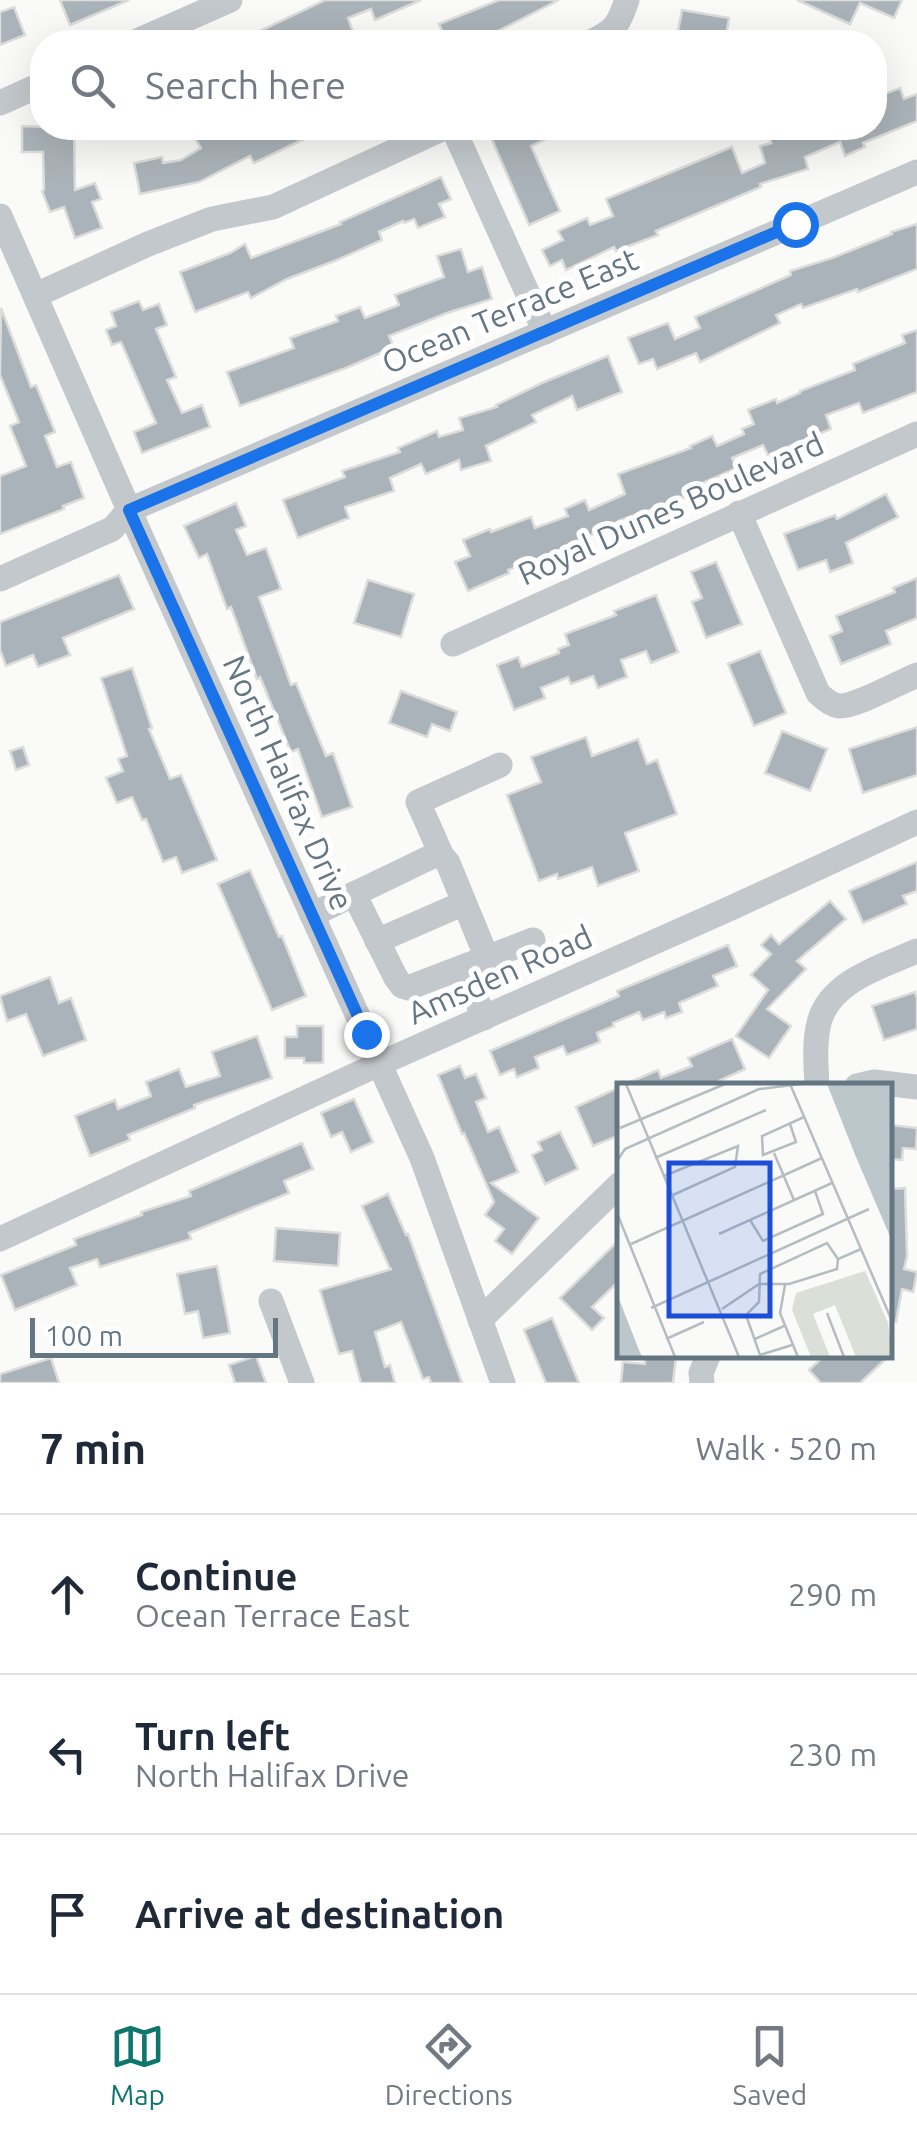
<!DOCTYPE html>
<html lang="en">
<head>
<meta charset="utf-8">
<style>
  body { margin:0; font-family:Ubuntu,sans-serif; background:#f2f2f3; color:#1f2937 }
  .scale { position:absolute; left:30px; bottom:25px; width:248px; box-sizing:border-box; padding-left:10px; border:5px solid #657683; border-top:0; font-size:28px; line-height:35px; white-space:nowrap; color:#657683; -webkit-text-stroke:8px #fff; paint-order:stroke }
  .stop { position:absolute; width:30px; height:30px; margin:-22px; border:8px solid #1a73e8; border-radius:50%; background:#fff }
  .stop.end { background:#1a73e8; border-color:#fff; box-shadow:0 2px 10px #0008 }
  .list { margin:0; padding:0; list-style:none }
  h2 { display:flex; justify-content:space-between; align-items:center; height:130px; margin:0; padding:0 40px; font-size:42px }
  h2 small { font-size:32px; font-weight:400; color:#747a83 }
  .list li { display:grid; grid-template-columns:65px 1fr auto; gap:30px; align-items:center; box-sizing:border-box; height:160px; padding:0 40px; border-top:2px solid #e0e1e3 }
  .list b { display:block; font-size:38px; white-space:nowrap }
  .list p { margin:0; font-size:32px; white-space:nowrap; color:#747a83 }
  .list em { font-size:32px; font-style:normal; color:#747a83 }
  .icon { flex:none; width:55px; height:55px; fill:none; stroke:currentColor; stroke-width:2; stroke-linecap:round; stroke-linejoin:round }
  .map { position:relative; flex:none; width:917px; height:1383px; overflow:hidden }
  .search { position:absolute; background:#fff; box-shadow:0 10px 40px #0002; left:30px; right:30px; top:30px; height:110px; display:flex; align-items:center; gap:25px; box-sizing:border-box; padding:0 35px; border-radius:40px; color:#747a83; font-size:38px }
  .sheet { height:610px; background:#fff }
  nav { display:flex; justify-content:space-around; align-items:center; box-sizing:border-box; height:140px; border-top:2px solid #e0e1e3; background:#fff; font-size:28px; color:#747a83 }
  nav a { display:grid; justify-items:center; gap:5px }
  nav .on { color:#0f766e }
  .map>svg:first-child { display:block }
  .building { fill:#aab3b9; stroke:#dcdcda; stroke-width:2.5 }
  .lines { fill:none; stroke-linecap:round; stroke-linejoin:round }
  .minor { stroke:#c3c8cc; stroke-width:25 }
  .route { stroke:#1a73e8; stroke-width:12 }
  .labels { text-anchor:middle; stroke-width:10; stroke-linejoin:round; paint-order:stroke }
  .street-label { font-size:32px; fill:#657683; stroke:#fff }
  .inset-road { fill:none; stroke:#b5bdc2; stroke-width:2.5 }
  .view { fill:#1d4ed8; fill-opacity:0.15; stroke:#1d4ed8; stroke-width:5 }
  .inset-edge { fill:none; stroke:#657683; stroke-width:5 }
</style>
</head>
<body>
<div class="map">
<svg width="917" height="1383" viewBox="0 0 917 1383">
  <rect width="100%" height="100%" fill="#fafaf8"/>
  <g class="building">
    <path d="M 60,0 L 129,0 L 70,25 Z"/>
    <path d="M 325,0 L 421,0 L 375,20 L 371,9 L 348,18 L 353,32 L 326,42 L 237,42 Z"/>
    <path d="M 499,0 L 559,0 L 492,34 L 495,42 L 447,42 L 439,24 Z"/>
    <path d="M 797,0 L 902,0 L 894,18 L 860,3 L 850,24 Z"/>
    <path d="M 14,7 L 25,35 L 0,45 L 0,12 Z"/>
    <path d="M 682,10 L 729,18 L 725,42 L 676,42 Z"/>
    <path d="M 900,88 L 904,99 L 917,94 L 917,121 L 863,143 L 865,147 L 845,156 L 840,142 L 805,157 L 808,169 L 760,184 L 761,187 L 656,231 L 658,235 L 616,251 L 614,247 L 566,270 L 562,260 L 550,266 L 542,250 L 563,240 L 558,231 L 587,218 L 590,225 L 613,216 L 606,199 L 732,147 L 742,173 L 765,163 L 760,146 L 771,143 L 767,128 L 874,128 L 874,98 Z"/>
    <path d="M 22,126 L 74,128 L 75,190 L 95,183 L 101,199 L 92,202 L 102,228 L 75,238 L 64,207 L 50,212 L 42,191 L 44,190 L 43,152 L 22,152 Z"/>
    <path d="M 220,128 L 226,135 L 243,128 L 327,128 L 254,163 L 250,156 L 199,182 L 140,194 L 134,163 L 162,157 L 163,163 L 181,160 L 201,148 L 196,140 Z"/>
    <path d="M 508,128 L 569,128 L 531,146 L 560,211 L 529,225 L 490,135 Z"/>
    <path d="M 441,177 L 451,199 L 439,204 L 445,217 L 418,228 L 414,219 L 404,223 L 403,221 L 379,232 L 382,240 L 337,260 L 287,279 L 251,298 L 248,292 L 195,312 L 180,272 L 230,253 L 245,244 L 251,258 L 341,224 L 340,222 Z"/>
    <path d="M 917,224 L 917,269 L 858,292 L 857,289 L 803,308 L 801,304 L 776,315 L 780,323 L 700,362 L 696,353 L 657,369 L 653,359 L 639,364 L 628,338 L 668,323 L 675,339 L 700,328 L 695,317 L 791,275 L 790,271 L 832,258 L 892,234 L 891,232 Z"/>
    <path d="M 461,249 L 468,272 L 482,267 L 492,299 L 447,313 L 389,336 L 394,347 L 346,368 L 240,406 L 227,372 L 294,348 L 290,338 L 338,321 L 336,316 L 360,307 L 365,318 L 399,305 L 395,295 L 444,277 L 437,256 Z"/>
    <path d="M 139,301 L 143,310 L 159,304 L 167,325 L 156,329 L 176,377 L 167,380 L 182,413 L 202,405 L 210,427 L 142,453 L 134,432 L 156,423 L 121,342 L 112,345 L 106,330 L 116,326 L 111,312 Z"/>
    <path d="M 1,308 L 31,387 L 36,385 L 55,432 L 45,436 L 57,467 L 71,462 L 84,498 L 63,506 L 64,509 L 0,534 L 0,476 L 26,466 L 10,426 L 19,422 L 0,375 Z"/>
    <path d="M 917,330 L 917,392 L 863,413 L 859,403 L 826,415 L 831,429 L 768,455 L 763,445 L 732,458 L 737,468 L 682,492 L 684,498 L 621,520 L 567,547 L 508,570 L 509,573 L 468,591 L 455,562 L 470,556 L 463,540 L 490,529 L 491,532 L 531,517 L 535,528 L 568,516 L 565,509 L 585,500 L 589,510 L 625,494 L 618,474 L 691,448 L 690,446 L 712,436 L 717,446 L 744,434 L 742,429 L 754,424 L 748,410 L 776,399 L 777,403 L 800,393 L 800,391 L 855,370 L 853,364 L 905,343 L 902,335 Z"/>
    <path d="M 608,356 L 622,392 L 577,410 L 572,396 L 532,415 L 536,422 L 486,446 L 491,461 L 461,470 L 459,460 L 426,474 L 421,464 L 390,478 L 394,491 L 345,507 L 349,518 L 298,538 L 283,500 L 345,477 L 342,471 L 400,452 L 398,448 L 437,431 L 439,437 L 463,430 L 459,418 L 497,407 L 496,405 L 544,382 Z"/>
    <path d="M 886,494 L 898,517 L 846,543 L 853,563 L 830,572 L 826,560 L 798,570 L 784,534 L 835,515 L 837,519 Z"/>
    <path d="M 236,503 L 246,526 L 236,530 L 247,555 L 266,548 L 281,589 L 259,597 L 291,685 L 296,683 L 326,756 L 333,753 L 352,807 L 322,817 L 298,749 L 291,752 L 260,677 L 257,679 L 231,607 L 227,609 L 207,554 L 199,558 L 184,526 Z"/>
    <path d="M 716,562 L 742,624 L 706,638 L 692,602 L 702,598 L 691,572 Z"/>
    <path d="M 119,575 L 134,609 L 63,638 L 70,655 L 38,667 L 33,655 L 6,666 L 0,650 L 0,622 Z"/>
    <path d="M 917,578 L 917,618 L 886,631 L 891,644 L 841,664 L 830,636 L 842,631 L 836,616 L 895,592 L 893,588 Z"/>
    <path d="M 368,580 L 414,594 L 401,637 L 354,623 Z"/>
    <path d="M 656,595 L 678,652 L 651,663 L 646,651 L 621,660 L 627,677 L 598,688 L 593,676 L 571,684 L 568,677 L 541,688 L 545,698 L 514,710 L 497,665 L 518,657 L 522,667 L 559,653 L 558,649 L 569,645 L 565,634 L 616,615 L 614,611 Z"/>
    <path d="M 760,651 L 786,713 L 754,726 L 728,664 Z"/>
    <path d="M 132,668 L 152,728 L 149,729 L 170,779 L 181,775 L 217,860 L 182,873 L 176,857 L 163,862 L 146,819 L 142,820 L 132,797 L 117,803 L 106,778 L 123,771 L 118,759 L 127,756 L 101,678 Z"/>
    <path d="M 401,691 L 457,712 L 450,731 L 432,724 L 427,737 L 389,723 Z"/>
    <path d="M 917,727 L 917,775 L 863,793 L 849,749 Z"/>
    <path d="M 782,731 L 827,749 L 810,791 L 765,773 Z"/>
    <path d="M 586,737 L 592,756 L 638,739 L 647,764 L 657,760 L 677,814 L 625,833 L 639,871 L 598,886 L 592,867 L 558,879 L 557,874 L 539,881 L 507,795 L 541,782 L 531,757 Z"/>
    <path d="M 23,747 L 29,765 L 16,770 L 10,751 Z"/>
    <path d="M 917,862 L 917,891 L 903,896 L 907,904 L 863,923 L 849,891 Z"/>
    <path d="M 250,870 L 279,937 L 282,936 L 306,996 L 272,1010 L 218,884 Z"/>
    <path d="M 830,901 L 846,919 L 797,961 L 806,969 L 767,1009 L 791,1026 L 769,1058 L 736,1036 L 768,990 L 751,975 L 771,954 L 761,945 L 771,935 L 779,944 Z"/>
    <path d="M 728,945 L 737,966 L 713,976 L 718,986 L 679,1003 L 682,1012 L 666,1018 L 664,1012 L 643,1020 L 639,1012 L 613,1023 L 614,1026 L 597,1033 L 600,1042 L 567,1055 L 563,1046 L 535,1057 L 539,1068 L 517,1077 L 514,1069 L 500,1075 L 490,1051 L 619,996 L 617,991 Z"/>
    <path d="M 50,977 L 59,1003 L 71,998 L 86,1040 L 43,1056 L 26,1014 L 7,1021 L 0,996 Z"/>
    <path d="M 915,992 L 917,999 L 917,1029 L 884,1040 L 872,1006 Z"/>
    <path d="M 297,1026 L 323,1026 L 323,1063 L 304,1063 L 304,1058 L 285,1058 L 285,1037 L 297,1037 Z"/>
    <path d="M 257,1036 L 272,1078 L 194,1105 L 195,1108 L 128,1135 L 130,1140 L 90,1156 L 75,1116 L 115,1100 L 118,1109 L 151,1096 L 146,1082 L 179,1069 L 186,1087 L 220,1076 L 212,1052 Z"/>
    <path d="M 732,1039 L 745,1069 L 708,1086 L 621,1086 L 658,1070 L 661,1078 L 692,1066 L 688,1058 Z"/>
    <path d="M 460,1066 L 465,1078 L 476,1074 L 486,1098 L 476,1102 L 488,1132 L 499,1127 L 518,1172 L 491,1183 L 539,1218 L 512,1254 L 495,1241 L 504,1229 L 485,1215 L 494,1202 L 464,1133 L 462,1134 L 438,1075 Z"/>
    <path d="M 620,1087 L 620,1135 L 593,1146 L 576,1107 Z"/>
    <path d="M 354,1099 L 373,1142 L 351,1152 L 342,1132 L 331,1137 L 321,1113 Z"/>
    <path d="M 890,1125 L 917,1128 L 916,1149 L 903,1148 L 902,1160 L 890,1159 Z"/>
    <path d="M 560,1132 L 578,1169 L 545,1184 L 532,1155 L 542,1150 L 538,1142 Z"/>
    <path d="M 302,1143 L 313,1169 L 284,1181 L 289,1193 L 189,1233 L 191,1239 L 100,1267 L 97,1259 L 70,1268 L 77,1285 L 15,1310 L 1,1275 L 76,1245 L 74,1239 L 142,1215 L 141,1212 L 191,1196 L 189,1191 Z"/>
    <path d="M 905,1188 L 907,1256 L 904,1269 L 917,1272 L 913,1292 L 902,1289 L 896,1322 L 890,1321 L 890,1189 Z"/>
    <path d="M 388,1194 L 406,1235 L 408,1234 L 462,1383 L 431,1383 L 429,1377 L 423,1379 L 401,1322 L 375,1332 L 385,1367 L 390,1365 L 395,1383 L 361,1383 L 352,1351 L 339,1354 L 320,1290 L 392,1269 L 390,1269 L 362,1206 Z"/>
    <path d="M 276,1228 L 340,1233 L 338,1266 L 274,1261 Z"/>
    <path d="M 620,1239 L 620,1280 L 592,1307 L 604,1318 L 592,1330 L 560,1298 Z"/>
    <path d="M 217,1266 L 230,1333 L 203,1338 L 198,1311 L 185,1314 L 177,1274 Z"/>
    <path d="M 552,1318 L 579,1383 L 546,1383 L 524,1330 Z"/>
    <path d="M 890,1355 L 860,1383 L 821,1383 L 809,1370 L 824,1356 Z"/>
    <path d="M 256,1356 L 266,1383 L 235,1383 L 229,1365 Z"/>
    <path d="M 645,1356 L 676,1356 L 673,1383 L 621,1383 L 623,1362 L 645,1364 Z"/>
    <path d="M 51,1358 L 59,1383 L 0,1383 L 0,1374 Z"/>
  </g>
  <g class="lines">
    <g class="minor">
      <path d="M 135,42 L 230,0"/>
      <path d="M 591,42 C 616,30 618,25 627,0"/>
      <path d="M 0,103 L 42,84"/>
      <path d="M 453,128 L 545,332"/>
      <path d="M 0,216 L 129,510 L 422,1158 L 503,1383"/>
      <path d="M 36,295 L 148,244 L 212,219 L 273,207 L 444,128"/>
      <path d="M 739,513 L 818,693 C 824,699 831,705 839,706 C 855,707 900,682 917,675"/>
      <path d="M 0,579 L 112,529 L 129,510 L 917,172"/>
      <path d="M 453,644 L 917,434"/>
      <path d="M 442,856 L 418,802 L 500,765"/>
      <path d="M 354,894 L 433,856 L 442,856 L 448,863 L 487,958"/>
      <path d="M 312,915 L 354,894 L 396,978 L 402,986 L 408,988 L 533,940"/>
      <path d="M 377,941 L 464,903"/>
      <path d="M 464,968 L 484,1018"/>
      <path d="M 817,1086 C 816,1065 814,1043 819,1023 C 829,981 883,966 917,951"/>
      <path d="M 857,1086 L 874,1082 L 917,1087"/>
      <path d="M 0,1239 L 379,1064 L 731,908 L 917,822"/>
      <path d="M 271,1301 L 302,1383"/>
      <path d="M 480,1320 L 620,1184"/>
      <path d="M 702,1383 L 701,1373 L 708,1356"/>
    </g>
  </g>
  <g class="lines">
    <path class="route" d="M 366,1034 L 129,510 L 795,224"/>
  </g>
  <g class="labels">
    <g class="street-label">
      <text transform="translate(510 311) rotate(-23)" y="11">Ocean Terrace East</text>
      <text transform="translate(671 509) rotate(-24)" y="11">Royal Dunes Boulevard</text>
      <text transform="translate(288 783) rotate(66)" y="11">North Halifax Drive</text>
      <text transform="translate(500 975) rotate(-24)" y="11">Amsden Road</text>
    </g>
  </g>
  <g transform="translate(617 1083)">
    <rect width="275" height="275" fill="#fafaf8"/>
    <path d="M 248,188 L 271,240 L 275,274 L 239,274 L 218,222 L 196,231 L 213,274 L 194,274 L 175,227 L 179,210 Z" fill="#dadfd7"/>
    <path d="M 248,188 L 263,223 L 261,249 L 247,248 L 243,232 L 259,232 L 260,226 L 233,193 Z" fill="#dadfd7"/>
    <path d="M 210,1 L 275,1 L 275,158 L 239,74 ZM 0,211 L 22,267 L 25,274 L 0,274 Z" fill="#bbc7cb"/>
    <path class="inset-road" d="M 9,1 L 122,274M 173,1 L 275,238M 173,41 L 179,59 L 146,72 L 145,53 L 187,34M 3,45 L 108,1M 157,70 L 177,117M 38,75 L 149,27M 0,78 L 8,66 L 142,6 L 184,1M 47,93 L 121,63 L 118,84 L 56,112M 0,130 L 58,274M 133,137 L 146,158 L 206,131 L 198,108M 102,151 L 215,100M 14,161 L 205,75M 168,202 L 163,230 L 181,274M 34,225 L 252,126M 105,226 L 142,201 L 172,201 L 220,186 L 221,176 L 244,166M 210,230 L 227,274M 49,256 L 87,239M 138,256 L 167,243M 175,262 L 143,272 L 129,232 L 142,219 L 143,191 L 210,160 L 221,176"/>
    <path class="view" d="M 52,80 L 153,80 L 153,233 L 52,233 Z"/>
    <rect width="275" height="275" class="inset-edge"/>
  </g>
</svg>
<div class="scale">100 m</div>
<div class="stop" style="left:795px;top:224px"></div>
<div class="stop end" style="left:366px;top:1034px"></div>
<div class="search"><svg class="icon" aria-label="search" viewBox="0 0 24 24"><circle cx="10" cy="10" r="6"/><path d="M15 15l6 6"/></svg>Search here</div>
</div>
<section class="sheet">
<h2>7 min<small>Walk · 520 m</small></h2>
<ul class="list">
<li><svg class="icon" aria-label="ahead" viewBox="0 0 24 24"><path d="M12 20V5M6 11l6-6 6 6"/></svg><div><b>Continue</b><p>Ocean Terrace East</p></div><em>290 m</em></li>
<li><svg class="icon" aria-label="left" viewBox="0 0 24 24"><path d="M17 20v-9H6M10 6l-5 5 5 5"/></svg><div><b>Turn left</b><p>North Halifax Drive</p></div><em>230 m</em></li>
<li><svg class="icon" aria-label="arrive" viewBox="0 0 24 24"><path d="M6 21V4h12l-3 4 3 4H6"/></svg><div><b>Arrive at destination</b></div></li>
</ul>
</section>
<nav>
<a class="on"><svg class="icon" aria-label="map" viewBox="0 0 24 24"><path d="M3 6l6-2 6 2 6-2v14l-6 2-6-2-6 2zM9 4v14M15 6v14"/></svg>Map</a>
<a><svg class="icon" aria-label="directions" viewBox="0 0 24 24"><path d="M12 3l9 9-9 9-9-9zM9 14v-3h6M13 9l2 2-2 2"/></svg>Directions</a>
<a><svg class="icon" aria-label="saved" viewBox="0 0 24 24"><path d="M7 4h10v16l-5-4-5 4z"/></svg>Saved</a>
</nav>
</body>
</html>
